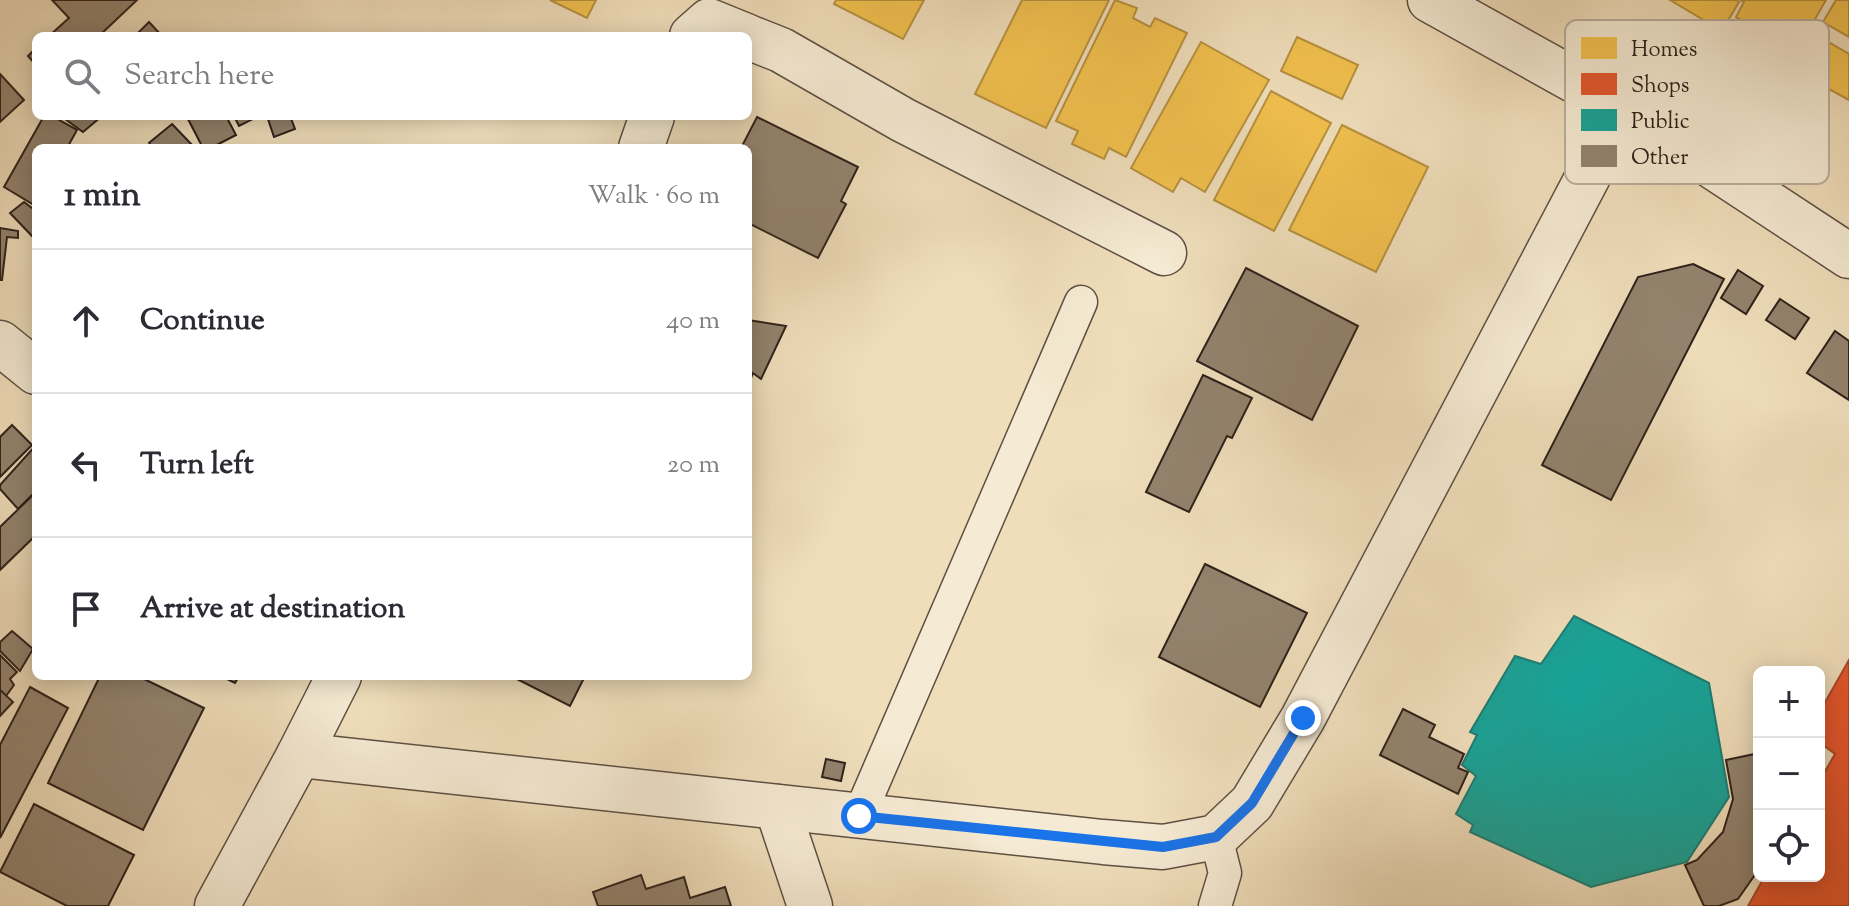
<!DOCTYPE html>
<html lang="en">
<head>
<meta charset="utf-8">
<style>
  body { margin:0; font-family:"Sorts Mill Goudy",serif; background:#f7f7f7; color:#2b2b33 }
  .controls { position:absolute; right:24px; bottom:24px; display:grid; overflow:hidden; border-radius:12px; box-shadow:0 4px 20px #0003 }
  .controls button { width:72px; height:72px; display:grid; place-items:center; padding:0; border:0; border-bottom:2px solid #e1e1e2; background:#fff; color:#2b2b33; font:40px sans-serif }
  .stop { position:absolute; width:24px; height:24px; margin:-18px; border:6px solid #1a73e8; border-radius:50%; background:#fff }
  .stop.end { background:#1a73e8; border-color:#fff; box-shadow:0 2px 8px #0008 }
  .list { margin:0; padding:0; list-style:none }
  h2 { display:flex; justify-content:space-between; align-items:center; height:104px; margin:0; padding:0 32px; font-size:34px }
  h2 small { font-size:26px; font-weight:400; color:#7c7c81 }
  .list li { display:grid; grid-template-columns:52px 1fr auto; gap:24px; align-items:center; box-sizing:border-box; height:144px; padding:0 32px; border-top:2px solid #e1e1e2 }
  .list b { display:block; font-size:30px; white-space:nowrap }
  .list em { font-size:26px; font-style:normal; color:#7c7c81 }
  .icon { flex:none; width:44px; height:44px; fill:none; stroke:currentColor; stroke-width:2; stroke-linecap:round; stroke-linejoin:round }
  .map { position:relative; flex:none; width:1849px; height:906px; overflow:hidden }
  .search { position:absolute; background:#fff; box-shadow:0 4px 20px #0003; left:32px; top:32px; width:720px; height:88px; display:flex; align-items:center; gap:20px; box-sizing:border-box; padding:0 28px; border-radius:12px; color:#7c7c81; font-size:30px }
  .panel { position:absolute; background:#fff; box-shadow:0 4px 20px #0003; left:32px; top:144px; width:720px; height:536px; border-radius:12px }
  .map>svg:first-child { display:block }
  .homes { fill:#f2c14e; stroke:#b7913f; stroke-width:2 }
  .shops { fill:#e4572e; stroke:#ad4728; stroke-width:2 }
  .public { fill:#17a398; stroke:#1e7c72; stroke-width:2 }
  .building { fill:#93836e; stroke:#2e211b; stroke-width:2 }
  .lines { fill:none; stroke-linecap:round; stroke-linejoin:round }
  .service-casing { stroke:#5e5043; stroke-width:35 }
  .minor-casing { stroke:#5e5043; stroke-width:47 }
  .service { stroke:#f5ead3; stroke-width:32 }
  .minor { stroke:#f5ead3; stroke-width:44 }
  .route { stroke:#1a73e8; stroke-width:10 }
  .key { fill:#f5ead3; stroke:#b9ae9c; stroke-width:2 }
  .key-label { font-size:22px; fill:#2e211b }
</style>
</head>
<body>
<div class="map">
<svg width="1849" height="906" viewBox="0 0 1849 906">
  <rect width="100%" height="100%" fill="#f0debb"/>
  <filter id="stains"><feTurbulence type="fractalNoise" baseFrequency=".0025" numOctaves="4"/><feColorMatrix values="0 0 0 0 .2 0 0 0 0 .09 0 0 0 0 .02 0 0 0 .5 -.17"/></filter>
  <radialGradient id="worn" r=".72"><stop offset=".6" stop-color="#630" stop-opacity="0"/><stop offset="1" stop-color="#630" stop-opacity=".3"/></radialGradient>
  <g class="homes">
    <path d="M 550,0 L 596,0 L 587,18 Z"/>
    <path d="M 836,0 L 924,0 L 903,39 L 834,4 Z"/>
    <path d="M 1022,0 L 1109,0 L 1046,128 L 975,94 Z"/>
    <path d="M 1115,0 L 1137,8 L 1133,18 L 1150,27 L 1155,18 L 1187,33 L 1126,157 L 1109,148 L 1104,159 L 1072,144 L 1078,131 L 1056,121 Z"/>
    <path d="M 1670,0 L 1737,0 L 1739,2 L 1722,31 Z"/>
    <path d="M 1740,0 L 1826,0 L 1807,33 L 1817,38 L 1797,70 L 1735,35 L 1743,21 L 1736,17 L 1744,2 Z"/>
    <path d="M 1836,0 L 1849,0 L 1849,37 L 1823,22 Z"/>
    <path d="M 1297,37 L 1358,65 L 1342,99 L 1281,71 Z"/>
    <path d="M 1820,37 L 1849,54 L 1849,100 L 1800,73 Z"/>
    <path d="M 1201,42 L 1269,80 L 1205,192 L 1181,178 L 1173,192 L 1131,168 Z"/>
    <path d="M 1271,91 L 1331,123 L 1274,231 L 1214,200 Z"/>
    <path d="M 1342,125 L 1428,167 L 1376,272 L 1289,230 Z"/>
  </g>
  <path class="shops" d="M 1849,660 L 1849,906 L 1748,906 L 1765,876 L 1819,876 L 1819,782 L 1835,754 L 1819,742 L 1819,713 Z"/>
  <path class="public" d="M 1574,616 L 1709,683 L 1729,797 L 1687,862 L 1591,887 L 1470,832 L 1473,825 L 1456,814 L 1476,776 L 1462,765 L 1477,735 L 1470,732 L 1515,656 L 1541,664 Z"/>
  <g class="building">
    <path d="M 52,0 L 137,0 L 99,36 L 49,36 L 69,18 Z"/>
    <path d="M 149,22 L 162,36 L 135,36 Z"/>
    <path d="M 36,48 L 36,65 L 28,56 Z"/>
    <path d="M 0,74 L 24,100 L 0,122 Z"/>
    <path d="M 44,116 L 52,116 L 77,130 L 67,148 L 36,148 L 34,205 L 4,187 Z"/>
    <path d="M 61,116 L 102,116 L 83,132 Z"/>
    <path d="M 193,116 L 226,116 L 236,135 L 211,148 L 203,148 L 188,119 Z"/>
    <path d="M 234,116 L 256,116 L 257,117 L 239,126 Z"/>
    <path d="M 267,116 L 290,116 L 295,129 L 274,137 Z"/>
    <path d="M 757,117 L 858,167 L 841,201 L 846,204 L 818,258 L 748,223 L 748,148 L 741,148 Z"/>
    <path d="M 172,124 L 195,148 L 153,148 L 149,143 Z"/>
    <path d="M 24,202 L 36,211 L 36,232 L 32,236 L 10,213 Z"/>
    <path d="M 0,228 L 18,231 L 18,238 L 7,237 L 2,280 L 0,280 Z"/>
    <path d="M 1693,264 L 1724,279 L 1611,500 L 1542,465 L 1638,277 Z"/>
    <path d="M 1246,268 L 1358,326 L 1312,420 L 1197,361 Z"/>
    <path d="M 1738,270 L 1763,286 L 1746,314 L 1721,298 Z"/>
    <path d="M 1780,299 L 1809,318 L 1795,339 L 1766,320 Z"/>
    <path d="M 748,320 L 786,326 L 761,379 L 753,373 L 748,386 Z"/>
    <path d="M 1835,331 L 1849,341 L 1849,400 L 1807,373 Z"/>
    <path d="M 1203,375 L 1252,398 L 1232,438 L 1227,436 L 1189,512 L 1146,492 Z"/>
    <path d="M 12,425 L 32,445 L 0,477 L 0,437 Z"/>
    <path d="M 36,445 L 36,491 L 18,509 L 0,489 L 0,485 Z"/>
    <path d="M 36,492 L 36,535 L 0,570 L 0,527 Z"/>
    <path d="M 1205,564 L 1307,613 L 1260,707 L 1159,657 Z"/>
    <path d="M 12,631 L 33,649 L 20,671 L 0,651 L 0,642 Z"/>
    <path d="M 0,655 L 17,672 L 10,679 L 14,685 L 6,696 L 0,690 Z"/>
    <path d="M 100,676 L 138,676 L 204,708 L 143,830 L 48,783 Z"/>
    <path d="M 221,676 L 239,676 L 235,683 Z"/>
    <path d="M 511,676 L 585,676 L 570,706 Z"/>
    <path d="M 30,687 L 68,708 L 0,838 L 0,745 Z"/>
    <path d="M 0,690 L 13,702 L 0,716 Z"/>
    <path d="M 1403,709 L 1435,725 L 1429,737 L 1464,754 L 1458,768 L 1468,772 L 1458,794 L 1380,755 Z"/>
    <path d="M 1759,753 L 1759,869 L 1738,899 L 1719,906 L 1704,906 L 1685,865 L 1697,860 L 1723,832 L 1733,799 L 1726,760 Z"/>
    <path d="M 826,759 L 845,763 L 841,781 L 822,777 Z"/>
    <path d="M 34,804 L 134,855 L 108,906 L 67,906 L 0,872 Z"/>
    <path d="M 641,875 L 646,889 L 684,877 L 690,898 L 725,887 L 731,906 L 598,906 L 593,892 Z"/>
  </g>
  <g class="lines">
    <defs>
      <g id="service">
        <path d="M 859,816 L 1081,302"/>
        <path d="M 1215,906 L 1225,873 L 1216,837"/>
      </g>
      <g id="minor">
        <path d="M 1430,0 L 1624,108 L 1849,256"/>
        <path d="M 692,36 L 709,21 L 746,36"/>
        <path d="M 748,37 L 781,50 L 903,120 L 1164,253"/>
        <path d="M 641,148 L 652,116"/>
        <path d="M 0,343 L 36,372"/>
        <path d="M 299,755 L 1103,842 L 1163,847 L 1216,837 L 1252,803 L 1303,718 L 1624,108"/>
        <path d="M 777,807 L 810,906"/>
        <path d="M 217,906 L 299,755 L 339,676"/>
      </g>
    </defs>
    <use href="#service" class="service-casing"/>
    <use href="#minor" class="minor-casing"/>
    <use href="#service" class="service"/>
    <use href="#minor" class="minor"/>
  </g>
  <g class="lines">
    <path class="route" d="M 859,816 L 1163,847 L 1216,837 L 1252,803 L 1303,718"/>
  </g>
  <rect x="1565" y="20" width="264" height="164" rx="12" class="key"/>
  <rect x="1581" y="37" width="36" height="22" fill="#f2c14e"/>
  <rect x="1581" y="73" width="36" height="22" fill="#e4572e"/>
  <rect x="1581" y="109" width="36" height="22" fill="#17a398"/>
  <rect x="1581" y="145" width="36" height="22" fill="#93836e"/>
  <g class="key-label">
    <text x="1631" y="56">Homes</text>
    <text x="1631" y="92">Shops</text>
    <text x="1631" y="128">Public</text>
    <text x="1631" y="164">Other</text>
  </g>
  <rect width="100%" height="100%" filter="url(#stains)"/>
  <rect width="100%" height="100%" fill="url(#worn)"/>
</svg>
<div class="controls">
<button>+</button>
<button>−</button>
<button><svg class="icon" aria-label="locate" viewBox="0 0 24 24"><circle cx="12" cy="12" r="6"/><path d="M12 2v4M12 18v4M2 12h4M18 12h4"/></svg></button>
</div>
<div class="stop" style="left:859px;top:816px"></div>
<div class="stop end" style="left:1303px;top:718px"></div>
<div class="search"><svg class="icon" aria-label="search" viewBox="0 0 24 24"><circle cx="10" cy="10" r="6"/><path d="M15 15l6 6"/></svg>Search here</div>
<section class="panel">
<h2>1 min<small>Walk · 60 m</small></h2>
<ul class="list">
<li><svg class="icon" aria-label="ahead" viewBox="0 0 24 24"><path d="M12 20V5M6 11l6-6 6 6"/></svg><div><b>Continue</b></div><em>40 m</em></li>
<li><svg class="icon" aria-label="left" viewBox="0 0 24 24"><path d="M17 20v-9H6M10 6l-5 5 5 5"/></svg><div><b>Turn left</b></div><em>20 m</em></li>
<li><svg class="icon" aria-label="arrive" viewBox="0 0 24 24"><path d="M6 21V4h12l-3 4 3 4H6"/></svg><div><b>Arrive at destination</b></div></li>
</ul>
</section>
</div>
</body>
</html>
